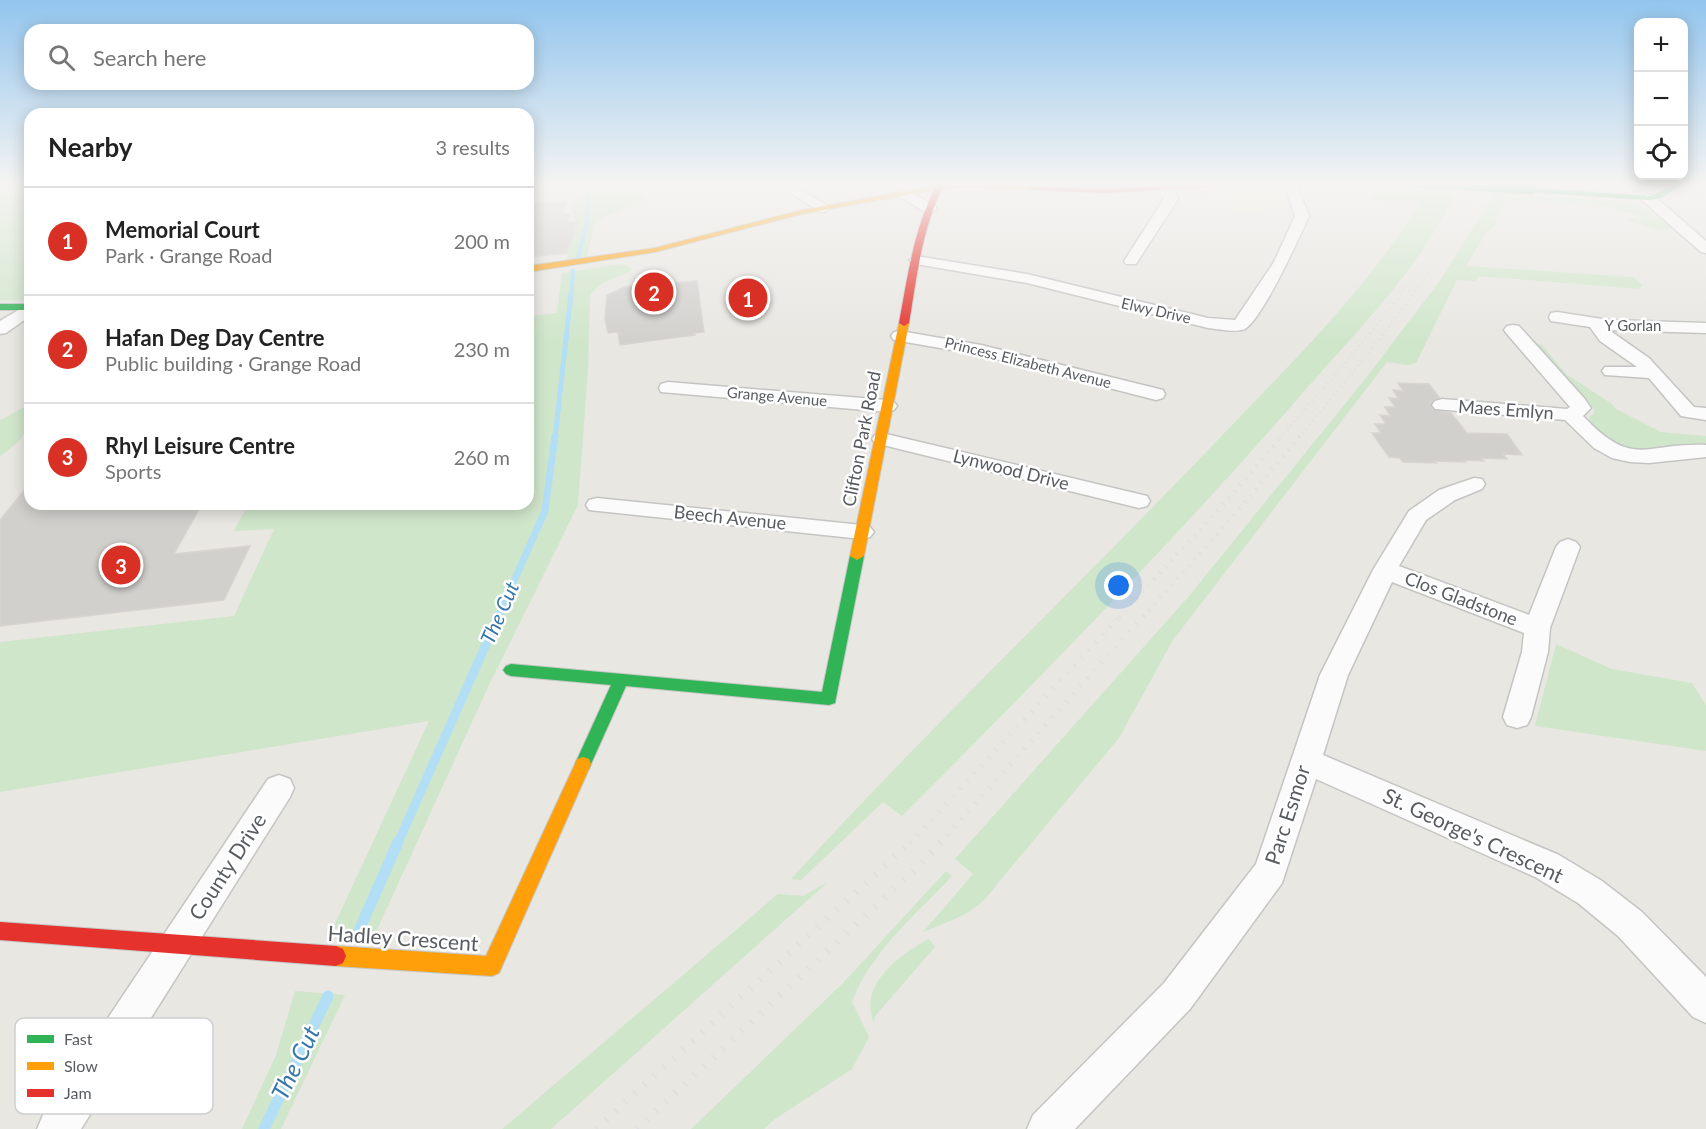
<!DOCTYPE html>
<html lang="en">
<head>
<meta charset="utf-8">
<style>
  body { margin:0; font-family:Lato,sans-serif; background:#f2f2f2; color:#222 }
  .controls { position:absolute; right:18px; top:18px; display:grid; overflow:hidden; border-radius:12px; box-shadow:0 3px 15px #0003 }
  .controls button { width:54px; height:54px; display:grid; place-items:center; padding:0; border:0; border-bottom:2px solid #e0e0e0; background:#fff; color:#222; font:30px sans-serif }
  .you { position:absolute; left:1119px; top:586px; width:21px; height:21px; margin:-15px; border:4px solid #fff; border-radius:50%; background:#1a73e8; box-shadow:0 0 0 9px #1a73e833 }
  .badge { display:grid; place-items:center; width:39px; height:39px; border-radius:50%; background:#d93025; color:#fff; font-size:20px; font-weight:700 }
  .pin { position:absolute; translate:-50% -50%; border:3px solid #fff; box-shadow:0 2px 6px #0006 }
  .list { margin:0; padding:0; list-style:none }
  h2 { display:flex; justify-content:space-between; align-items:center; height:78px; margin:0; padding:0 24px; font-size:26px }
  h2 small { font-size:20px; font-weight:400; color:#767676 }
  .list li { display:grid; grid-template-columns:39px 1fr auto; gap:18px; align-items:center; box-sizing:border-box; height:108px; padding:0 24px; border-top:2px solid #e0e0e0 }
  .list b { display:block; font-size:22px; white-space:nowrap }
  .list p { margin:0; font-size:20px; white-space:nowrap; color:#767676 }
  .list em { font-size:20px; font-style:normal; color:#767676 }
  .icon { flex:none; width:33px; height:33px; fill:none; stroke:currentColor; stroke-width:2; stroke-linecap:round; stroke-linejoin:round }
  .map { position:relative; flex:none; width:1706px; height:1129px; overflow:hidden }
  .search { position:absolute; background:#fff; box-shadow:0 3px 15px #0003; left:24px; top:24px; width:510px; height:66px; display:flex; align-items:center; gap:15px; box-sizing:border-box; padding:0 21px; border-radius:18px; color:#767676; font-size:22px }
  .panel { position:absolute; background:#fff; box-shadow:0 3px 15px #0003; left:24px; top:108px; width:510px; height:402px; border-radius:18px }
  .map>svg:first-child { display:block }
  .commercial { fill:#f4ecd8 }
  .green { fill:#d0e6cb }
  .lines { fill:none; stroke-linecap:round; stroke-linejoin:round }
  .stream-far4 { stroke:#b2def6; stroke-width:4.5 }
  .stream-far3 { stroke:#b2def6; stroke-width:5 }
  .stream-far2 { stroke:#b2def6; stroke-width:7 }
  .stream-far1 { stroke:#b2def6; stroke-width:9 }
  .stream { stroke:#b2def6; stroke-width:11 }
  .building { fill:#d1d0cd; stroke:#d8d5d1; stroke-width:1.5 }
  .street-casing { stroke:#c4c4c3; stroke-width:3 }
  .fast-casing { stroke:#c5c6c5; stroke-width:2 }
  .slow-casing { stroke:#c5c6c5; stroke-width:2 }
  .jam-casing { stroke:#c5c6c5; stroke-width:2 }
  .street { fill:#fcfbfb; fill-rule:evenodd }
  .fast { fill:#30b455; fill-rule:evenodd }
  .slow { fill:#ff9f0a; fill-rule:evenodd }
  .jam { fill:#e5322d; fill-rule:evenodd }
  .rail-far3 { stroke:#e0e1e0; stroke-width:3; stroke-dasharray:1 4.5; stroke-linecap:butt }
  .rail-far2 { stroke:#e0e1e0; stroke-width:4.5; stroke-dasharray:1.5 7; stroke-linecap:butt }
  .rail-far1 { stroke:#e0e1e0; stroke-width:5; stroke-dasharray:1.5 9; stroke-linecap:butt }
  .rail { stroke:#e0e1e0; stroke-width:7; stroke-dasharray:2 11; stroke-linecap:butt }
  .fast-bridge-casing { stroke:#c5c6c5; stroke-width:10; stroke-linecap:butt }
  .fast-bridge { stroke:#30b455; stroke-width:8 }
  .labels { text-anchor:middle; stroke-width:5; stroke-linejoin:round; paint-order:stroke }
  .far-street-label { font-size:15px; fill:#585c60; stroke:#fff }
  .street-label { font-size:18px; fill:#585c60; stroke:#fff }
  .water-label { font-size:20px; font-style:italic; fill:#3676a9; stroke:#fff }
  .near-street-label { font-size:21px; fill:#585c60; stroke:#fff }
  .near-water-label { font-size:24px; font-style:italic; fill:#3676a9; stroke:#fff }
  .key { fill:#fff; stroke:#cdcecf; stroke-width:1.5 }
  .key-label { font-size:16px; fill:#585c60 }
</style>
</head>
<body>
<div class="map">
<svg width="1706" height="1129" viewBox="0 0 1706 1129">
  <rect width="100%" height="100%" fill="#e8e7e2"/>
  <path class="commercial" d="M 1281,187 L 1286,204 L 1284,208 L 1234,212 L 1226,200 L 1203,191 Z"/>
  <g class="green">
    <path d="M 0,183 L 30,183 L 30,301 L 0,300 Z"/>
    <path d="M 584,183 L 634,183 L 613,192 L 629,190 L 644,193 L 646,200 L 606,216 L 594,226 L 587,257 L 566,260 L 578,221 L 573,218 L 573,202 L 584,195 Z"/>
    <path d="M 1498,183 L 1631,183 L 1639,193 Z"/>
    <path d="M 1364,187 L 1432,187 L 1456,190 C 1423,266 1360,327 1307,388 C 1178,537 1041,677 902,816 L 883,802 L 801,880 L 791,879 C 927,730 1073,591 1212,446 C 1285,369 1364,294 1420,203 L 1372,200 Z"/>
    <path d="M 1495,193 L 1535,194 L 1633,203 L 1650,211 L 1671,228 L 1661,230 L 1629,221 L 1625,218 L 1642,219 C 1631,210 1621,215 1613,207 L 1507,200 L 1496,218 L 1496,224 L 1486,233 L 1466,266 L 1633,277 L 1643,285 L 1639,289 L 1478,276 L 1476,281 L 1457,280 L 1416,363 L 1409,365 L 1387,362 L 1173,640 L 1119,738 L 998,883 C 977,914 956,918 923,932 L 973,874 L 955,859 L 1189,596 L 1362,383 L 1439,282 Z"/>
    <path d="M 620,264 L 628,266 L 632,270 C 618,278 598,281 590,296 L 588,369 L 578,505 L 489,685 L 376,932 L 333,928 L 429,721 L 0,792 L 0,642 L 234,616 L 274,529 L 234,531 L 248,504 L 528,504 L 528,316 L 557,313 L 562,273 Z"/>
    <path d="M 1532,342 L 1542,345 L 1566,374 L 1612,404 L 1616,409 L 1661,432 L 1706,436 L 1706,447 L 1630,450 L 1612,445 L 1589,422 L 1589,417 L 1594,414 L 1594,408 Z"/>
    <path d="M 30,406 C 30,432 22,441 0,456 L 0,420 C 11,416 20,407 30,406 Z"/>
    <path d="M 1556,644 L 1612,669 L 1692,683 L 1706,705 L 1706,751 L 1535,726 Z"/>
    <path d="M 946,871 L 952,876 C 916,914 871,952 852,1002 L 869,1037 L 852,1069 L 775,1119 L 764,1129 L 691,1129 L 843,983 Z"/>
    <path d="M 828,882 L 551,1129 L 502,1129 L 778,894 L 803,896 Z"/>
    <path d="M 929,939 L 935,947 L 876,1015 L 873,1023 C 872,1015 869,1007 871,999 C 875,973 907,950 929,939 Z"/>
    <path d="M 295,991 L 345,995 L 281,1129 L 242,1129 L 276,1055 Z"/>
  </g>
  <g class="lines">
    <g class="stream-far4">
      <path d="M 578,258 L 587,224 L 588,183"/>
      <path d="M 571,296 L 573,271"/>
    </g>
    <path class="stream-far3" d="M 555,438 L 571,294"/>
    <path class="stream-far2" d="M 498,617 L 545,511 L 555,436"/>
    <path class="stream-far1" d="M 398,843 L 499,615"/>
    <g class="stream">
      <path d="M 357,935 L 398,842"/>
      <path d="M 264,1129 L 328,996"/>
    </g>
  </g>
  <g class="building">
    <path d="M 567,202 L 562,214 L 570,214 L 567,222 L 578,221 L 567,253 L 528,257 L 528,203 Z"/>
    <path d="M 697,281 L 704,332 L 694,333 L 695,335 L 620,345 L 618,332 L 608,333 L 605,319 L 607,295 L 625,287 Z"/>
    <path d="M 1398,383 L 1429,384 L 1439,397 L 1430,404 L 1433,410 L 1451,413 L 1467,433 L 1507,434 L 1522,455 L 1503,454 L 1507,459 L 1481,458 L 1484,461 L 1464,460 L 1466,462 L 1434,461 L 1436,463 L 1403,462 L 1400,458 L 1389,457 L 1372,433 L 1381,433 L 1375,424 L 1386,424 L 1380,415 L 1390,416 L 1385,407 L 1395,407 L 1389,398 L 1399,399 L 1393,390 L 1403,391 Z"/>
    <path d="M 30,483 L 30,504 L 202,504 L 174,554 L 250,546 L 224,600 L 0,626 L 0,520 Z"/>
  </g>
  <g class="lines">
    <defs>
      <g id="street">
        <path d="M 775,183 L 790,183 L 831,208 L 824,212 L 819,211 Z"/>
        <path d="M 1284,183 L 1296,183 L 1309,216 C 1299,238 1263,318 1245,329 C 1236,333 1218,329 1208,328 L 1027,283 L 916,264 L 909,260 L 916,256 L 1027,274 L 1208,318 L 1235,320 L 1274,262 L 1295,216 Z"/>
        <path d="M 1164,185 L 1176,193 L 1178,199 L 1136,264 L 1126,264 L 1124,261 L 1164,199 L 1158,189 Z"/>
        <path d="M 904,189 L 935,206 L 937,209 L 930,213 L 925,212 L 899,196 L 898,193 Z"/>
        <path d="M 1648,194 L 1653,195 L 1706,241 L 1706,253 L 1701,252 L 1643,201 L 1641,198 Z"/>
        <path d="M 30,303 L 30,316 L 6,333 L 0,334 L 0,321 Z"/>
        <path d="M 1557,312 L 1609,320 L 1706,323 L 1706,333 L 1609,330 L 1649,358 L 1694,407 L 1706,408 L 1706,420 L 1681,416 L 1649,378 L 1605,375 L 1602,371 L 1605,367 L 1637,367 L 1600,341 L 1590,327 L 1551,321 L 1549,317 L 1551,313 Z"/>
        <path d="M 1513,325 L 1519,326 L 1584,398 L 1591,408 L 1583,416 C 1634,470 1645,442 1706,445 L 1706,457 L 1649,463 L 1630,462 L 1612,458 L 1594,448 L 1565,420 L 1435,409 L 1432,405 L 1435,401 L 1442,399 L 1567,409 L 1570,407 L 1507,334 L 1504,330 L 1507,326 Z"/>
        <path d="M 900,331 L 981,345 L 1163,390 L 1165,394 L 1163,398 L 1156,400 L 981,355 L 894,340 L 891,336 L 894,332 Z"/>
        <path d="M 668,382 L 887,400 L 894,402 L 897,406 L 894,410 L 887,412 L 661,392 L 659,388 L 661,384 Z"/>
        <path d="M 882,433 L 1147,496 L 1150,501 L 1147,506 L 1139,508 L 875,443 L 872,439 L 875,435 Z"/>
        <path d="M 1474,478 L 1482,479 L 1485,484 L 1482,489 L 1455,500 L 1426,520 L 1399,566 L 1529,615 L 1556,547 L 1560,542 L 1568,539 L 1576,542 L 1580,547 L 1550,628 L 1548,652 L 1531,717 L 1527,725 L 1517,728 L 1507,725 L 1503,717 L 1522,652 L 1524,633 L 1392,582 L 1348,675 L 1323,755 L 1559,855 L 1602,881 L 1642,912 L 1706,977 L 1706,1023 L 1693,1017 L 1618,936 L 1578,903 L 1535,877 L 1316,779 L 1282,883 L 1190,1009 L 1075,1129 L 1027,1129 L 1033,1115 L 1164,983 L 1256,864 L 1320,675 L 1373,570 L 1409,511 L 1439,490 Z"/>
        <path d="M 597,498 L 862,525 L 870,527 L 874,532 L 870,537 L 862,539 L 589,510 L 586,505 L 589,500 Z"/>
        <path d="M 279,775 L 290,779 L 294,788 L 290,797 L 81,1129 L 37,1129 L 43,1115 L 268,779 Z"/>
      </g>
      <g id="fast">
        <path d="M 1675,183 L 1684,183 L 1661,198 L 1648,200 L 1532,192 L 1528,190 L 1532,188 L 1648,196 L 1656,194 Z"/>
        <rect x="0" y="304" width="30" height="6"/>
        <path d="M 857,552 L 864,556 L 835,703 L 829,705 L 626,686 L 591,764 L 589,769 L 583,771 L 577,769 L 575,764 L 611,685 L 511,676 L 506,674 L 503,670 L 506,666 L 511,664 L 822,692 L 850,556 Z"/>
      </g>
      <g id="slow">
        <path d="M 969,183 L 1031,186 L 1035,188 L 1031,190 L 968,187 L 939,189 L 802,214 L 655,252 L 528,272 L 528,266 L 655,248 L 802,210 L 939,185 Z"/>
        <path d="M 904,320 L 909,323 L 864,556 L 857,560 L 850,556 L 899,323 Z"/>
        <path d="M 583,757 L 589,759 L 591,764 L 499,973 L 492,976 L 336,966 L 329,963 L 326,956 L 329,949 L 336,946 L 486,956 L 575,764 L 577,759 Z"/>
      </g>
      <g id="jam">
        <path d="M 938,183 L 945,183 C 922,226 917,275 909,323 L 904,326 L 899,323 C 908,275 914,226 938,183 Z"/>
        <path d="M 1209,183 L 1248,183 L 1244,185 L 1105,193 L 1031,190 L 1027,188 L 1031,186 L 1105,189 Z"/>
        <path d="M 0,922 L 336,946 L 343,949 L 346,956 L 343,963 L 336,966 L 0,940 Z"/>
      </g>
    </defs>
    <use href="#street" class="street-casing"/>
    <use href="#fast" class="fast-casing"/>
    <use href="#slow" class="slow-casing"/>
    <use href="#jam" class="jam-casing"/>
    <use href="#street" class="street"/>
    <use href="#fast" class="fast"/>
    <use href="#slow" class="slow"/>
    <use href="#jam" class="jam"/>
    <g class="rail-far3">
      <path d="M 1280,438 C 1348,359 1425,277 1470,183"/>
      <path d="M 1299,438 C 1365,357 1435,277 1482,183"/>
    </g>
    <g class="rail-far2">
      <path d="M 1119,617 L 1221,507 L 1282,436"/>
      <path d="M 1143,617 L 1236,513 L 1300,436"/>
    </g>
    <g class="rail-far1">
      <path d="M 910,843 L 1121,615"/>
      <path d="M 940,843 L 1144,615"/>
    </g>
    <g class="rail">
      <path d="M 596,1129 L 911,842"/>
      <path d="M 637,1129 L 927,858 L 941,842"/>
    </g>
    <defs>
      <path id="fast-bridge" d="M 1415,183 L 1532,190"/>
    </defs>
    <use href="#fast-bridge" class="fast-bridge-casing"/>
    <use href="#fast-bridge" class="fast-bridge"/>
  </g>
  <linearGradient id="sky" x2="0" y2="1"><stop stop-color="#92c5ee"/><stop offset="0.54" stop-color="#f5f4f2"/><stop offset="1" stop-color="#f5f4f2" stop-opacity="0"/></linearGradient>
  <rect width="1706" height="341" fill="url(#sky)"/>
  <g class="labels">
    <g class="far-street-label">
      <text transform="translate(1156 311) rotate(13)" y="5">Elwy Drive</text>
      <text x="1633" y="331">Y Gorlan</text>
      <text transform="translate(1028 363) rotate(14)" y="5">Princess Elizabeth Avenue</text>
      <text transform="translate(777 397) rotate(5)" y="5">Grange Avenue</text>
    </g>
    <g class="street-label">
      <text transform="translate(1506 410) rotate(4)" y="6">Maes Emlyn</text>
      <text transform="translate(862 439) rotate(-79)" y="6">Clifton Park Road</text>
      <text transform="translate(1011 470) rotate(14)" y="6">Lynwood Drive</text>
      <text transform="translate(730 518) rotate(6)" y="6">Beech Avenue</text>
      <text transform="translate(1461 599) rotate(21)" y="6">Clos Gladstone</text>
    </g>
    <g class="water-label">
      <text transform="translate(500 613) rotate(-66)" y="7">The Cut</text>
    </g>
    <g class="near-street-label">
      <text transform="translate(1288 815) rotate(-72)" y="7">Parc Esmor</text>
      <text transform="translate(1473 836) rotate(25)" y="7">St. George's Crescent</text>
      <text transform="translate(228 867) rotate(-57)" y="7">County Drive</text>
      <text transform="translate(403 939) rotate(4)" y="7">Hadley Crescent</text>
    </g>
    <g class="near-water-label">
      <text transform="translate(296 1063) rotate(-64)" y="8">The Cut</text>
    </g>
  </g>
  <rect x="15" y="1018" width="198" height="96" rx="9" class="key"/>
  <rect x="27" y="1035" width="27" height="8" fill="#30b455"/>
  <rect x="27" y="1062" width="27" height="8" fill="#ff9f0a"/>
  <rect x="27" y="1089" width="27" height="8" fill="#e5322d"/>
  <g class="key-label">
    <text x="64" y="1045">Fast</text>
    <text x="64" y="1072">Slow</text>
    <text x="64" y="1099">Jam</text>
  </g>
</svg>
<div class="controls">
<button>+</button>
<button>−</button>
<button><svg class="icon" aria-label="locate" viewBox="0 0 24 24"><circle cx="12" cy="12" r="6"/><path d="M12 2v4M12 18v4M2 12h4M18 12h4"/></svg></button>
</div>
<div class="you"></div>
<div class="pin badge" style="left:748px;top:298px">1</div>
<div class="pin badge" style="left:654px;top:292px">2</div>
<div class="pin badge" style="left:121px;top:565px">3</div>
<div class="search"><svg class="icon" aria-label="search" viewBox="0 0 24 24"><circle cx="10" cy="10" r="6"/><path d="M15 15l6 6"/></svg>Search here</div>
<section class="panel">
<h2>Nearby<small>3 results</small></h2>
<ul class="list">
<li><span class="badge">1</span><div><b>Memorial Court</b><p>Park · Grange Road</p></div><em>200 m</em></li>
<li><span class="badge">2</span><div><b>Hafan Deg Day Centre</b><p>Public building · Grange Road</p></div><em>230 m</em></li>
<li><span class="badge">3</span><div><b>Rhyl Leisure Centre</b><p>Sports</p></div><em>260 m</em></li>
</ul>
</section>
</div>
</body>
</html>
